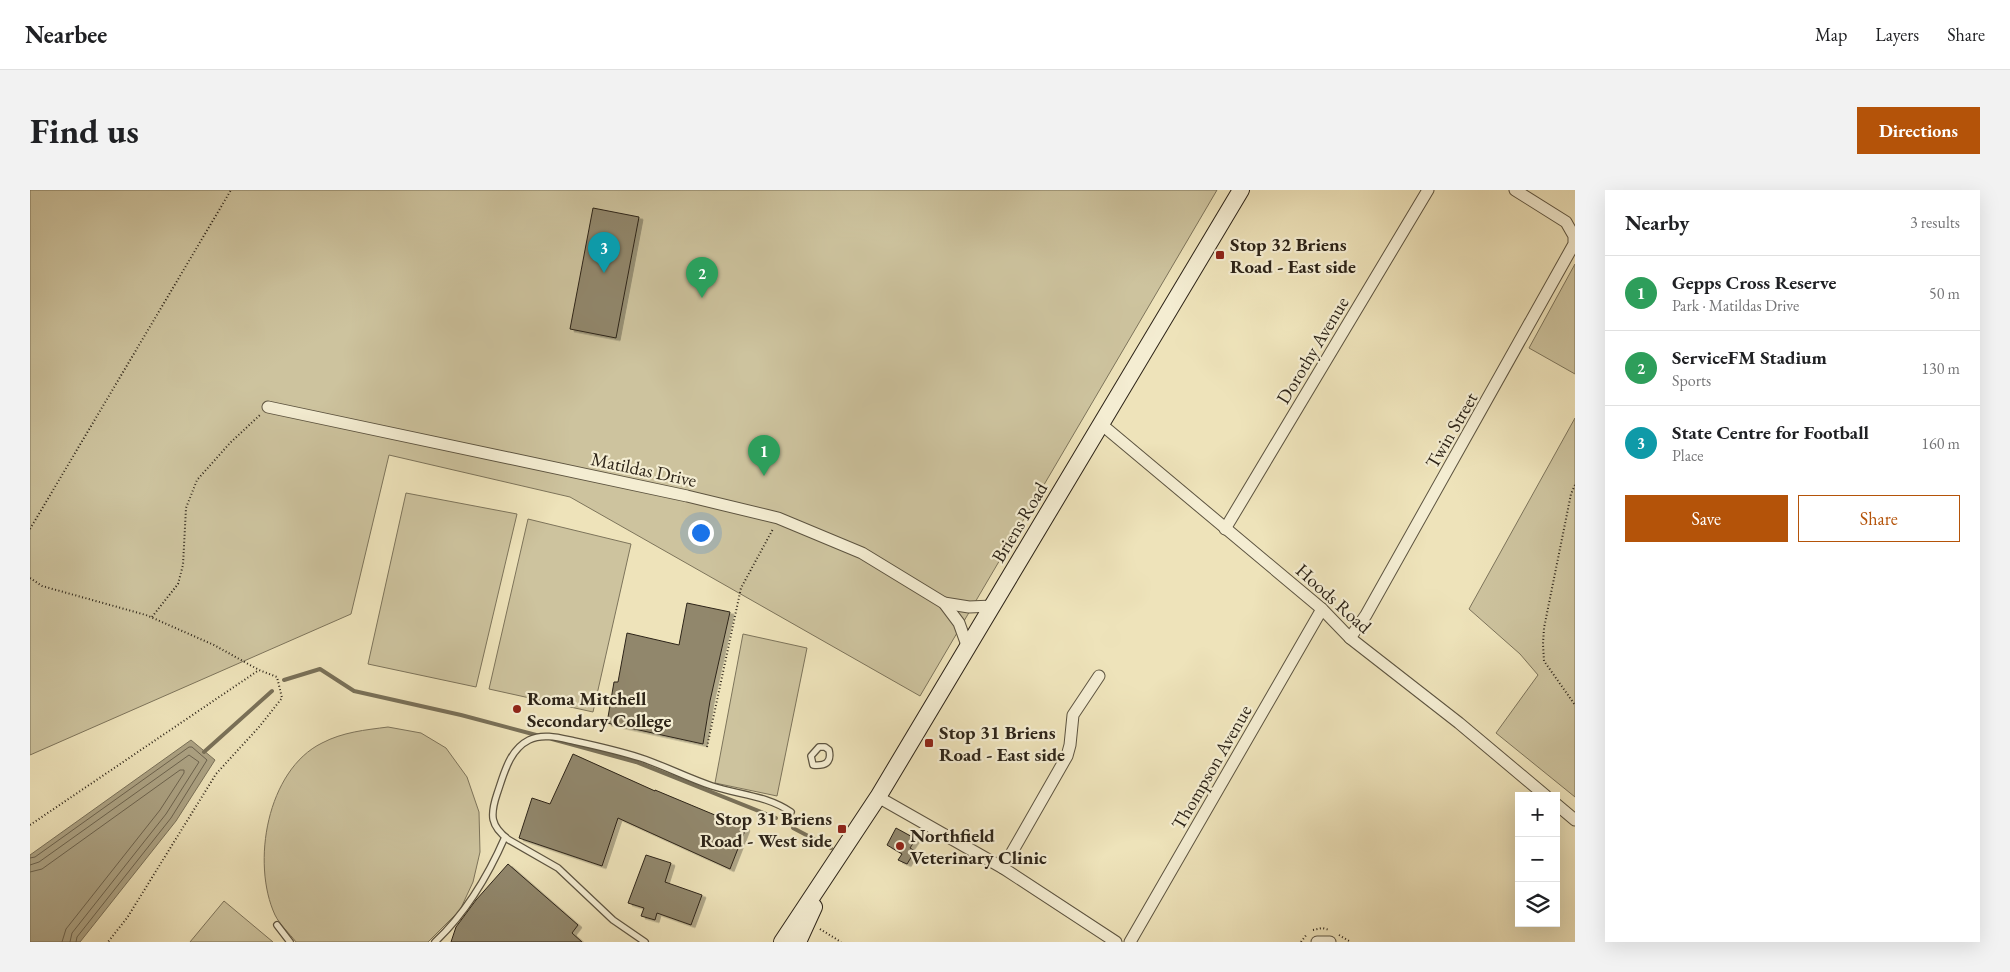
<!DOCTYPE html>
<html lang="en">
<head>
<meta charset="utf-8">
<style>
  body { margin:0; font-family:"EB Garamond",serif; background:#f2f2f2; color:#202124 }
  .controls { position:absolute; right:15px; bottom:15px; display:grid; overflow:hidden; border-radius:0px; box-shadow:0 5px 20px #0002 }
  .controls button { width:45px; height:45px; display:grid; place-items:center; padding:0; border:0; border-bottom:1px solid #e0e0e0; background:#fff; color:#202124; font:25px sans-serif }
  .you { position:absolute; left:670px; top:342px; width:18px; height:18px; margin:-12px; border:4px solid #fff; border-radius:50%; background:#1a73e8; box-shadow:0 0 0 8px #1a73e833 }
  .badge { display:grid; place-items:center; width:32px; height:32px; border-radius:50%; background:#b45309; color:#fff; font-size:16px; font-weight:700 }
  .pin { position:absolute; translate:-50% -41px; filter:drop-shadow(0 1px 2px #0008) }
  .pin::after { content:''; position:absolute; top:26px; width:18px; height:15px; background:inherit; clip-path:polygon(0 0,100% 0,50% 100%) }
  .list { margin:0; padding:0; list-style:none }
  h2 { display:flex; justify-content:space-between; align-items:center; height:65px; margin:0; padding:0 20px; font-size:21px }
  h2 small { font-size:16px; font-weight:400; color:#757577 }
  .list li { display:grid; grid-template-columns:32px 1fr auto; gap:15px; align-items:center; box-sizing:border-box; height:75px; padding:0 20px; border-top:1px solid #e0e0e0 }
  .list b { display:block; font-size:19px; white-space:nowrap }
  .list p { margin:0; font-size:16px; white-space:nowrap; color:#757577 }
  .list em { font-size:16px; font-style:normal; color:#757577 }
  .actions { display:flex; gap:10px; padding:15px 20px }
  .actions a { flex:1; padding:11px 0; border:1px solid #b45309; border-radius:0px; text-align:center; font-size:18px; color:#b45309 }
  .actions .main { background:#b45309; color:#fff }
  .icon { flex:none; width:28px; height:28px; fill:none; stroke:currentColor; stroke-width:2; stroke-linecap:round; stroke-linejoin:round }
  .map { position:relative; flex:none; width:1545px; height:752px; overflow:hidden; border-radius:0px }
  header { display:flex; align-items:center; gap:30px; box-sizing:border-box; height:70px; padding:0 25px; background:#fff; border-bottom:1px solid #e0e0e0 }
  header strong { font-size:24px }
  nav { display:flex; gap:28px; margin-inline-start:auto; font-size:18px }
  .intro { display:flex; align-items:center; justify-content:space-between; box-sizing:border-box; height:120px; padding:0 30px }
  h1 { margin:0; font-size:35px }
  .button { padding:12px 22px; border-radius:0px; background:#b45309; color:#fff; font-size:18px; font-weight:700 }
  main { display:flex; gap:30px; padding:0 30px }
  aside { flex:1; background:#fff; border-radius:0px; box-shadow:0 5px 20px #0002 }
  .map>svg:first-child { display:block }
  .green { fill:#cdc39e; stroke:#7d745b }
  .water { fill:#aca283; stroke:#797058 }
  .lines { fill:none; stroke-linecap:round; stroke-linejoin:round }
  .shore { stroke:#6c634e; stroke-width:1 }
  .stream { stroke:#797058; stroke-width:4 }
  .building { fill:#91876c; stroke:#2d2418; filter:url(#shadow) }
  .service-casing { stroke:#5d5440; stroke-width:8 }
  .minor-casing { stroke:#5d5440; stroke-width:13 }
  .secondary-casing { stroke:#2d2418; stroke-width:18 }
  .path { stroke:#2d2418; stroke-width:2; stroke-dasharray:1 2.5; stroke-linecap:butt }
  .service { stroke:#f4edd2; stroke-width:5.5 }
  .minor { stroke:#f4edd2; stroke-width:11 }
  .secondary { stroke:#f4edd2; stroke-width:16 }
  .poi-dot { fill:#8f2418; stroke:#f4edd2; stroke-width:2 }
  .labels { text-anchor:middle; stroke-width:4.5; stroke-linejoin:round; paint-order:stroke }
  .poi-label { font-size:19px; font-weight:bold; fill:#2d2418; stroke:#f4edd2; text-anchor:start }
  .street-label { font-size:19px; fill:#2d2418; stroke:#f4edd2 }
</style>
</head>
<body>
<header>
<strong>Nearbee</strong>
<nav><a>Map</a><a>Layers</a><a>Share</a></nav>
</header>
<div class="intro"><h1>Find us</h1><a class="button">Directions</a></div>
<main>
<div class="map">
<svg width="1545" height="752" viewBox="0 0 1545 752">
  <defs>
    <filter id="shadow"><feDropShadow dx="4" dy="2.5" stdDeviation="0" flood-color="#0004"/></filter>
  </defs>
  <rect width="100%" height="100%" fill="#eee3ba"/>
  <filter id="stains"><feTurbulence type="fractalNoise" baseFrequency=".004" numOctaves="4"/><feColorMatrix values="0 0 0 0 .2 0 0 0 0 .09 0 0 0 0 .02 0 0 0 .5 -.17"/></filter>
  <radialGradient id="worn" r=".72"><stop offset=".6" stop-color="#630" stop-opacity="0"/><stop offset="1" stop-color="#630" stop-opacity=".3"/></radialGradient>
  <g class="green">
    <path d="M 0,0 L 1187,0 L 890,506 L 540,307 L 359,265 L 321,424 L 0,565 Z"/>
    <path d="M 1545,74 L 1545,184 L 1499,158 Z"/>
    <path d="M 1545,228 L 1545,607 L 1466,543 L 1508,485 L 1490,464 L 1439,419 Z"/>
    <path d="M 376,303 L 487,324 L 446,497 L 338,474 Z"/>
    <path d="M 498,329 L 601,354 L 563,522 L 459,499 Z"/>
    <path d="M 713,444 L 777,458 L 747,606 L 685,593 Z"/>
    <path d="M 358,537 L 391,543 L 416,558 L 437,587 L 449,622 L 450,662 L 443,692 L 430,720 L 398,752 L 266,752 C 259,743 250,735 245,725 C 221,673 237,580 292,553 C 313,542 335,540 358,537 Z"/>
    <path d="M 194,711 L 243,752 L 160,752 Z"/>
  </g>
  <path class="water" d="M 161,550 L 185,570 L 146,631 L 50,752 L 0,752 L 0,665 Z"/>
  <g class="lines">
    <g class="shore">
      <path d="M 0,668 L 5,667 L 159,557 L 162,557 L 177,570 L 141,628 L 47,747 L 46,752"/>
      <path d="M 0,675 L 9,672 L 159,565 L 169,572 L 136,624 L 42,743 L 40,752"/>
      <path d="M 0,682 L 12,679 L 150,580 L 154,580 L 154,583 L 130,620 L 36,739 L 32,752"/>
    </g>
    <g class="stream">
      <path d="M 254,490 L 290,479 L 324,501 L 431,525 L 510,546"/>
      <path d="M 522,549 L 606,572 L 746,628"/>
      <path d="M 174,562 L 242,501"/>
      <path d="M 763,638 L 801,658"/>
    </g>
  </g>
  <g class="building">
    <path d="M 563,18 L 609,27 L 586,148 L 540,139 Z"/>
    <path d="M 657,413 L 700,422 L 680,511 L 673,554 L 577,533 L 584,492 L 588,492 L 597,443 L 649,455 Z"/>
    <path d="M 543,564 L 625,601 L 625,600 L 716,638 L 700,679 L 588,628 L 572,676 L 489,648 L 502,608 L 520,614 Z"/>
    <path d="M 866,638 L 886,649 L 880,658 L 885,661 L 877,674 L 868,670 L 872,664 L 857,655 Z"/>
    <path d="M 616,665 L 641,673 L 635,692 L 672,705 L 661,735 L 627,723 L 625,730 L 611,726 L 614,718 L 598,713 Z"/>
    <path d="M 478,674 L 548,735 L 542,743 L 552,752 L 421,752 L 426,737 L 446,710 Z"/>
  </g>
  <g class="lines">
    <defs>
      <g id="service">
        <path d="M 789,557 L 795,557 L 799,560 C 802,573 795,576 783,575 L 781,566 Z"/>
        <path d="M 247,735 L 260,752"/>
        <path d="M 405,752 C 436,723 458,686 475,647"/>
        <path d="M 615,752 L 583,730 L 528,678 L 479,650 C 460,636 460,625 467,604 C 474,584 479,560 499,550 C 513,543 530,548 544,551 C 567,556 589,561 611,568 C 635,576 658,588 682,596 C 709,605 736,605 761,622"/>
      </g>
      <g id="minor">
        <path d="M 238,217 L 657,306 L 748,328 L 832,363 L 914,413 L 929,433 L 938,458"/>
        <path d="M 1071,234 L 1292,419 L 1320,448 L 1429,533 L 1516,606"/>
        <path d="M 1195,339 L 1398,0"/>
        <path d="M 914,413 L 939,417 L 963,416"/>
        <path d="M 1320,448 L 1336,425 L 1544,54 L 1544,46 L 1536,32 L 1485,0"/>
        <path d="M 848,607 L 973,678 L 1086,752"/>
        <path d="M 1526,614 L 1545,630"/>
        <path d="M 973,678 L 1037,566 L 1040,555 L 1043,525 L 1069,486"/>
        <path d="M 1100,752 L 1292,419"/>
        <path d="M 1287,752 L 1300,752"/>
      </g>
      <g id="secondary">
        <path d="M 752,752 L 848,607 L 1211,0"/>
        <path d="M 768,752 L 784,717"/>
      </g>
    </defs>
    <use href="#service" class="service-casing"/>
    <use href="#minor" class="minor-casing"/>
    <use href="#secondary" class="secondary-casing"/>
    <g class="path">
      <path d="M 1545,295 L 1541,304 L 1514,438 L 1513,454 L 1514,471 L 1545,515"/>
      <path d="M 0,339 L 201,0"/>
      <path d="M 0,388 L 12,396 L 116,425 L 184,455 L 229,480 L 247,487 L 252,508 L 229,537 L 186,584 L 97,728 L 78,752"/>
      <path d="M 122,427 L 148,394 L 153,375 L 156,318 L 167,290 L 200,253 L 231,224"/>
      <path d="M 677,557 L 711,398 L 743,339"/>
      <path d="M 0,635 L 229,480"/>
      <path d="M 790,739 L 811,752"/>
      <path d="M 1283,740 L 1292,738 L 1300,740"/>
      <path d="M 1309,745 L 1321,752"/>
      <path d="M 1271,752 L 1277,744"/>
    </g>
    <use href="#service" class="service"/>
    <use href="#minor" class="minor"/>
    <use href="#secondary" class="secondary"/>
  </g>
  <g class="poi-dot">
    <rect x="1185" y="60" width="10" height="10" rx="2.5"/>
    <circle cx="487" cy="519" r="5"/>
    <rect x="894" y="548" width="10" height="10" rx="2.5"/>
    <rect x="807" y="634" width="10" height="10" rx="2.5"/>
    <circle cx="870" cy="656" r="5"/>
  </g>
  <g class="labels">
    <g class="poi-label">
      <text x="1200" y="61">Stop 32 Briens<tspan x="1200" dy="22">Road - East side</tspan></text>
      <text x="497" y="515">Roma Mitchell<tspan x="497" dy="22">Secondary College</tspan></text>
      <text x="909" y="549">Stop 31 Briens<tspan x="909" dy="22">Road - East side</tspan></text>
      <text x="802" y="635" text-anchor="end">Stop 31 Briens<tspan x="802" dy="22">Road - West side</tspan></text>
      <text x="880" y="652">Northfield<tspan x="880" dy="22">Veterinary Clinic</tspan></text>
    </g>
    <g class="street-label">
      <text transform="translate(1282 160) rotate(-59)" y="7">Dorothy Avenue</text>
      <text transform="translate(1421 240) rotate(-60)" y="7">Twin Street</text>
      <text transform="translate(614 279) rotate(12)" y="7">Matildas Drive</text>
      <text transform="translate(989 332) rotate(-59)" y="7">Briens Road</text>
      <text transform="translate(1304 408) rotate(42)" y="7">Hoods Road</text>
      <text transform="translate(1181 577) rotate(-60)" y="7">Thompson Avenue</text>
    </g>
  </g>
  <rect width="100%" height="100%" filter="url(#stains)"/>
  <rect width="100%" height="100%" fill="url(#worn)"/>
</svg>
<div class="controls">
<button>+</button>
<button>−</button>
<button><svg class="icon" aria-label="layers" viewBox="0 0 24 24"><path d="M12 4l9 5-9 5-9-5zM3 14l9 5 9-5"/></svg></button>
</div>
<div class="you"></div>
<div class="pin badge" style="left:734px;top:286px;background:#2e9e5b">1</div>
<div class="pin badge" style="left:672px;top:108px;background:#2e9e5b">2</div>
<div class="pin badge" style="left:574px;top:83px;background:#0f9aa8">3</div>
</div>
<aside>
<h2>Nearby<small>3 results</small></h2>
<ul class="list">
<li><span class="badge" style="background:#2e9e5b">1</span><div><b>Gepps Cross Reserve</b><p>Park · Matildas Drive</p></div><em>50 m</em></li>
<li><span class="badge" style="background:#2e9e5b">2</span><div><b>ServiceFM Stadium</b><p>Sports</p></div><em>130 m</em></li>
<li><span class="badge" style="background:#0f9aa8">3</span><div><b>State Centre for Football</b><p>Place</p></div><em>160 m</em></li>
</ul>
<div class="actions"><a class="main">Save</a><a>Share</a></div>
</aside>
</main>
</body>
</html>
